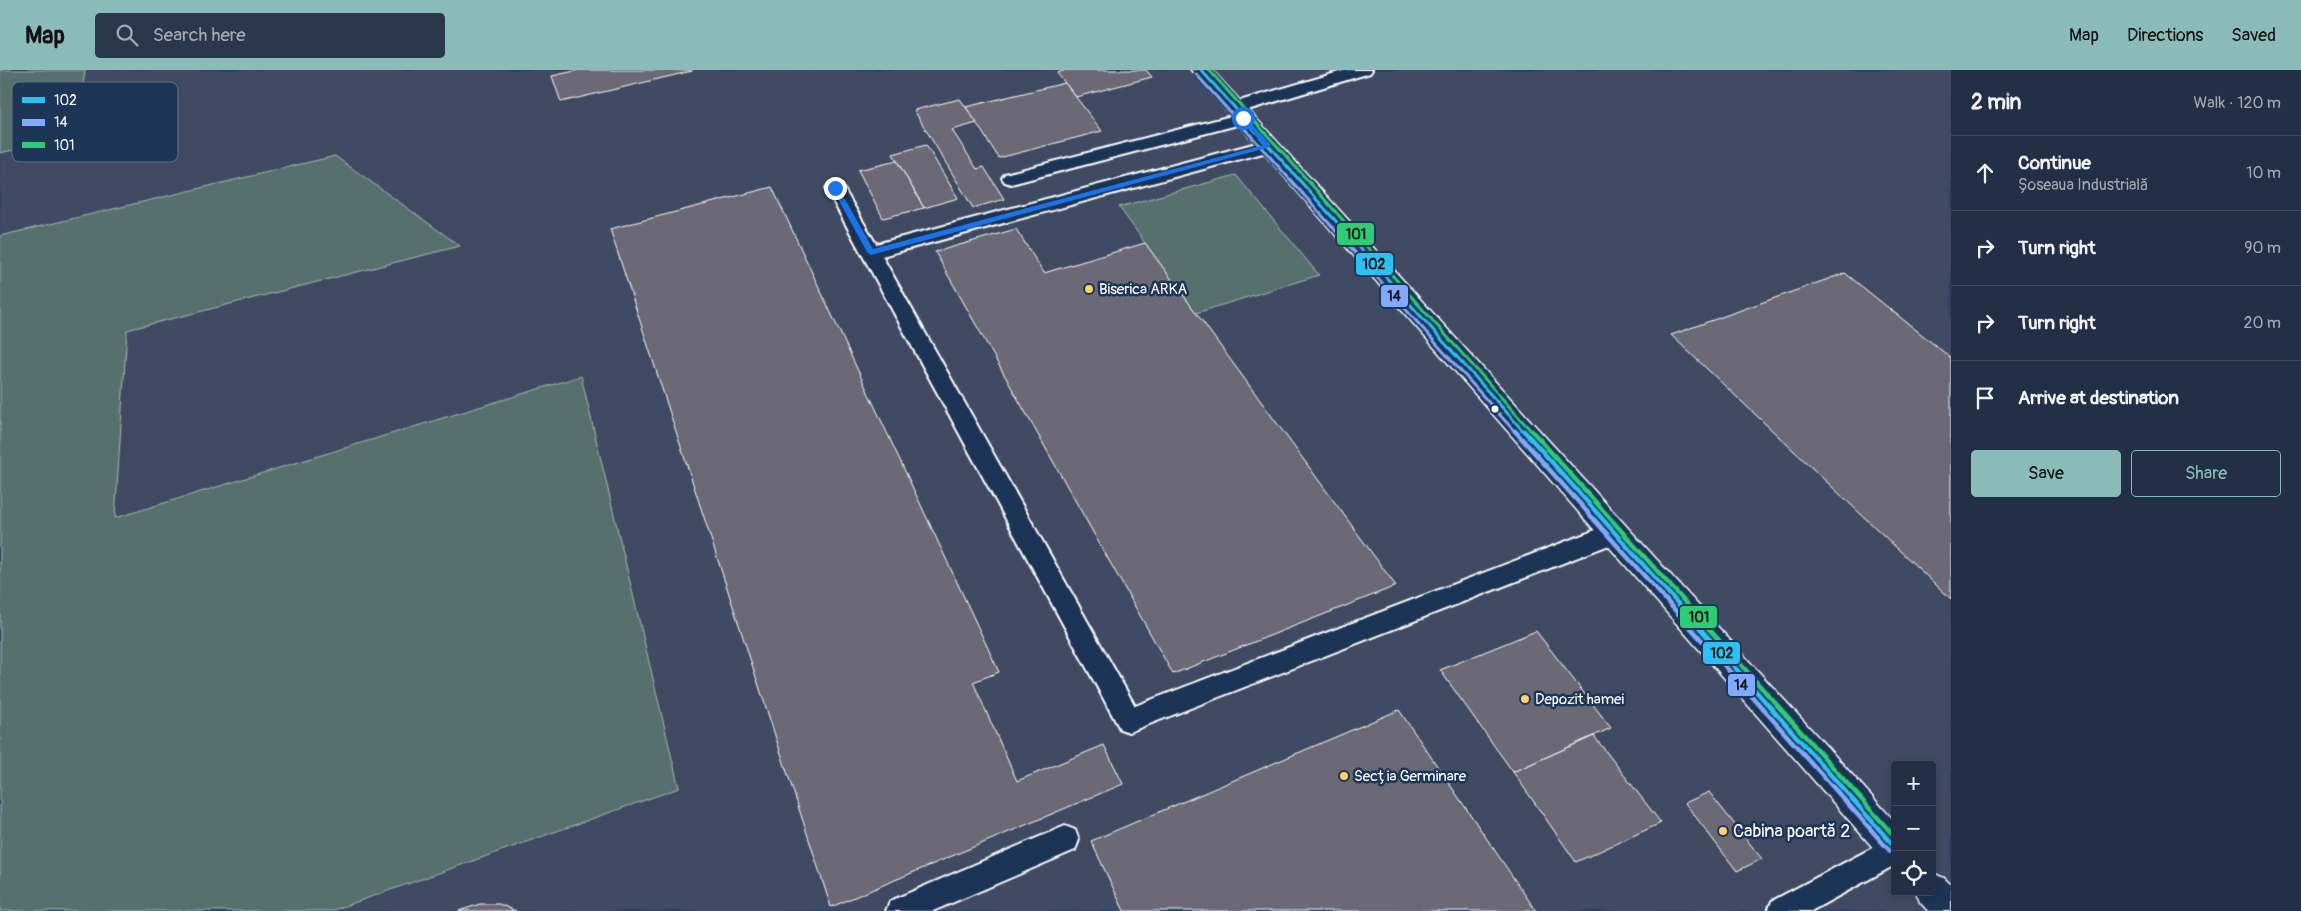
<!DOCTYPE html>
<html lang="en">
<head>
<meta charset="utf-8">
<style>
  body { margin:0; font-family:Pangolin,sans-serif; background:#2a374d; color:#f1f3f6 }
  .controls { position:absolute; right:15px; bottom:15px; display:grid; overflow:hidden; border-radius:5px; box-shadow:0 2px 8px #0003 }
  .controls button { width:45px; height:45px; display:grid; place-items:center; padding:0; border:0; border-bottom:1px solid #3f4a5f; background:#222f46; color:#f1f3f6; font:25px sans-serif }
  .stop { position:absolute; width:15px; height:15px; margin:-11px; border:4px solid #1a73e8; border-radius:50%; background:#fff }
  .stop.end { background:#1a73e8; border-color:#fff; box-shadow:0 1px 5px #0008 }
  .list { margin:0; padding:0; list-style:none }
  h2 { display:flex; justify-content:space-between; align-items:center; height:65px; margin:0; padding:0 20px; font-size:21px }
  h2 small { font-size:16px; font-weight:400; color:#a2a9b3 }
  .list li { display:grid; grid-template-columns:32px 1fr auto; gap:15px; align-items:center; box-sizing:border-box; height:75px; padding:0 20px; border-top:1px solid #3f4a5f }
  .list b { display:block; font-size:19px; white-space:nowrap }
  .list p { margin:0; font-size:16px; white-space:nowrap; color:#a2a9b3 }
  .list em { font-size:16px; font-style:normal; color:#a2a9b3 }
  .actions { display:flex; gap:10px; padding:15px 20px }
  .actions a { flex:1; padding:11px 0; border:1px solid #8bbbb9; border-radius:5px; text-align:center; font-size:18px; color:#8bbbb9 }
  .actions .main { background:#8bbbb9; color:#111 }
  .icon { flex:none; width:28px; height:28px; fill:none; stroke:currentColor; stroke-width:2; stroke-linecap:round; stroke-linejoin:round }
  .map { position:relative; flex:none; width:1951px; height:841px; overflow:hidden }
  header { display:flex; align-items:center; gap:30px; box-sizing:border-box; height:70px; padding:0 25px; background:#8bbbb9; color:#111 }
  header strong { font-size:24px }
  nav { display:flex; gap:28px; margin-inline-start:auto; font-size:18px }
  .search { width:350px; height:45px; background:#2a374d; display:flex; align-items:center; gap:12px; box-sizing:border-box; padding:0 18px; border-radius:5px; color:#a2a9b3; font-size:19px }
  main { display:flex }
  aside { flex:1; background:#222f46 }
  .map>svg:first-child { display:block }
  .built { fill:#404c64; fill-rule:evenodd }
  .green { fill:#56706d; stroke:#aab8b6 }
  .building { fill:#6b6975; stroke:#fff }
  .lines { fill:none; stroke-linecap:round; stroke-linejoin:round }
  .service-casing { stroke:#fff; stroke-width:4 }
  .tertiary-casing { stroke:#fff; stroke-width:3 }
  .service { fill:#1d3557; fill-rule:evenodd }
  .tertiary { fill:#1d3557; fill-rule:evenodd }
  .bus-1-far1-casing { stroke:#1d3557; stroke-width:6 }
  .bus-1-casing { stroke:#1d3557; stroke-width:8 }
  .bus-2-far1-casing { stroke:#1d3557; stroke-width:6 }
  .bus-2-casing { stroke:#1d3557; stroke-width:8 }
  .bus-3-far1-casing { stroke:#1d3557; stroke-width:6 }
  .bus-3-casing { stroke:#1d3557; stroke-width:8 }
  .bus-1-far1 { stroke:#2dc0f5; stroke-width:3 }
  .bus-1 { stroke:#2dc0f5; stroke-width:4.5 }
  .bus-2-far1 { stroke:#80aaff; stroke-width:3 }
  .bus-2 { stroke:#80aaff; stroke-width:4.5 }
  .bus-3-far1 { stroke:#2dcc75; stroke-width:3 }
  .bus-3 { stroke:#2dcc75; stroke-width:4.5 }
  .route { fill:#1a73e8 }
  .poi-dot { fill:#ffd166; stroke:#1d3557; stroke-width:2 }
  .bus-dot { fill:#fff; stroke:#1d3557; stroke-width:2 }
  .labels { text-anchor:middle; stroke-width:5; stroke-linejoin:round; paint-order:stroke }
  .poi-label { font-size:15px; fill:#fff; stroke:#1d3557; text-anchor:start }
  .near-poi-label { font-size:18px; fill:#fff; stroke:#1d3557; text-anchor:start }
  .key { fill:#1d3557; stroke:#617289; stroke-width:1 }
  .key-label { font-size:14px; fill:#fff }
  .line-badge { stroke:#1d3557; stroke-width:2 }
  .pale-badge-label { font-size:14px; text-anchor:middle; font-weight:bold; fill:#111 }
</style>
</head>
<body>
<header>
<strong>Map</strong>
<div class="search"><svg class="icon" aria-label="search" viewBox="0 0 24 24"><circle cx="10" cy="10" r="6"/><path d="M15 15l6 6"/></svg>Search here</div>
<nav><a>Map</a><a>Directions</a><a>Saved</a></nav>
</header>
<main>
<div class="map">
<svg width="1951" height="841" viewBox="0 0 1951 841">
  <rect width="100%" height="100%" fill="#2d3f5d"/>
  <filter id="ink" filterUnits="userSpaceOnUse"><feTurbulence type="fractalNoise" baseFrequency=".02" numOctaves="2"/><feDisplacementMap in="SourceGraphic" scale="10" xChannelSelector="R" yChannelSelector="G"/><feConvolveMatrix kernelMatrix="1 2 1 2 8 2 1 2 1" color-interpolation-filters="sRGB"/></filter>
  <g filter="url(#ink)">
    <path class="built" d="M 85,0 L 1951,0 L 1951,841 L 331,841 L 679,718 L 581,306 L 115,448 L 126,260 L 459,175 L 335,86 L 0,166 L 0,83 L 77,66 ZM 1895,695 L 1932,695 L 1932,822 L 1895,822 Z"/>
    <g class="green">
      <path d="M 0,0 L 85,0 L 77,66 L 0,83 Z"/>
      <path d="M 335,86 L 460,176 L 127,260 L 115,448 L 581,306 L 679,718 L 331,841 L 0,841 L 0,166 Z"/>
      <path d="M 1236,105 L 1319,205 L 1196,243 L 1119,137 Z"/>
    </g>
    <g class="building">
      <path d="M 579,0 L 692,0 L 692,1 L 561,32 L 552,6 Z"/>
      <path d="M 1066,0 L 1146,0 L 1152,7 L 1076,27 L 1057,3 Z"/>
      <path d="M 1065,13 L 1102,61 L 999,88 L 966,37 Z"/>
      <path d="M 960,29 L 977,53 L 952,60 L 977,99 L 984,97 L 1004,129 L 973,138 L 914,40 Z"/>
      <path d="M 926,75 L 958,128 L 924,138 L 893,84 Z"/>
      <path d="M 897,91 L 924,138 L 883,148 L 858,100 Z"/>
      <path d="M 772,117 L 999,602 L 973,612 L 1017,711 L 1104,675 L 1123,714 L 831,837 L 610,159 Z"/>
      <path d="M 1016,159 L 1044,203 L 1145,173 L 1396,516 L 1173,604 L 935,182 Z"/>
      <path d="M 1845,203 L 1951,288 L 1951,529 L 1671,265 Z"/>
      <path d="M 1536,561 L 1611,658 L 1513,702 L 1440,600 Z"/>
      <path d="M 1399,640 L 1536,841 L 1124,841 L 1091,771 Z"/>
      <path d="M 1594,666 L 1661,753 L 1576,792 L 1513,702 Z"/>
      <path d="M 1709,722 L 1762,789 L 1737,801 L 1685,733 Z"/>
      <path d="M 480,834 L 499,834 L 516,841 L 459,841 Z"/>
    </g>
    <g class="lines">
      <defs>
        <g id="service">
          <path d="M 1346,0 L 1372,0 L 1370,3 L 1241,42 L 1229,42 L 1227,38 L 1229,34 Z"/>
          <path d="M 1243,43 L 1249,44 L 1252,48 L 1249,52 L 1011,114 L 1005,112 L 1002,108 L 1005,104 Z"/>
          <path d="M 1268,70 L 1274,72 L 1277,76 L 1274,80 L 882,186 L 1135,636 L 1606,456 L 1614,453 L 1622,456 L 1626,463 L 1622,470 L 1129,662 L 1120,659 L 826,118 L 829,114 L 835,112 L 841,114 L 876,174 Z"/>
          <path d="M 1065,756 L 1075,760 L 1079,770 L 1075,780 L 933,841 L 886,841 L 890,831 Z"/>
          <path d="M 1895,766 L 1895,795 L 1811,841 L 1768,841 L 1772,831 Z"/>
        </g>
        <g id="tertiary">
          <path d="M 1191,0 L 1212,0 L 1895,752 L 1895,794 L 1883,789 Z"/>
          <path d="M 1932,803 L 1944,808 L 1951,815 L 1951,841 L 1928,841 L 1920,832 L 1916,822 L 1932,822 Z"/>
        </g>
      </defs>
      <use href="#service" class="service-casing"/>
      <use href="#tertiary" class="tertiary-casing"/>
      <use href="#service" class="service"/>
      <use href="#tertiary" class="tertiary"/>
      <defs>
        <path id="bus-1-far1" d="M 1201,0 L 1525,363"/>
        <path id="bus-1" d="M 1524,361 L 1895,777"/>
        <path id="bus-2-far1" d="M 1196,4 L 1516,363"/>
        <path id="bus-2" d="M 1515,361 L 1890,781"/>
        <path id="bus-3-far1" d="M 1209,0 L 1533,363"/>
        <path id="bus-3" d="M 1532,361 L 1895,767"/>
      </defs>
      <use href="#bus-1-far1" class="bus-1-far1-casing"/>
      <use href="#bus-1" class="bus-1-casing"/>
      <use href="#bus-2-far1" class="bus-2-far1-casing"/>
      <use href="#bus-2" class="bus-2-casing"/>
      <use href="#bus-3-far1" class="bus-3-far1-casing"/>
      <use href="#bus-3" class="bus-3-casing"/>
      <use href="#bus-1-far1" class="bus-1-far1"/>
      <use href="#bus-1" class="bus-1"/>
      <use href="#bus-2-far1" class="bus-2-far1"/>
      <use href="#bus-2" class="bus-2"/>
      <use href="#bus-3-far1" class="bus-3-far1"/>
      <use href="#bus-3" class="bus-3"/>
    </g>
  </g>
  <path class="route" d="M 1241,47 L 1245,47 L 1270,74 L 1270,77 L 871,185 L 867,182 L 832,118 L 838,117 L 873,179 L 1264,75 L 1241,49 Z"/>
  <g class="poi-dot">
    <circle cx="1089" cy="219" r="5"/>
    <circle cx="1525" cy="629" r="5"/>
    <circle cx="1344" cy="706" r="5"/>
    <circle cx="1723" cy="761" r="5"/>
  </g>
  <circle class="bus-dot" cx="1495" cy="339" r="4.5"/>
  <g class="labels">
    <g class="poi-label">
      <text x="1099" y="224">Biserica ARKA</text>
      <text x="1535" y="634">Depozit hamei</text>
      <text x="1354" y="711">Secția Germinare</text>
    </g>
    <g class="near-poi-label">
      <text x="1733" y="767">Cabina poartă 2</text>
    </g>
  </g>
  <rect x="12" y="12" width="166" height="80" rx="8" class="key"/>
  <rect x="22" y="27" width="23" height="6" fill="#2dc0f5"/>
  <rect x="22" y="49" width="23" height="7" fill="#80aaff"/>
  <rect x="22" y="72" width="23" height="6" fill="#2dcc75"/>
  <g class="key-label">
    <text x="54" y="35">102</text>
    <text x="54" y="57">14</text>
    <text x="54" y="80">101</text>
  </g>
  <g class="line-badge">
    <rect x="1336" y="152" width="39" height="24" rx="5" fill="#2dcc75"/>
    <rect x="1355" y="182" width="39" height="24" rx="5" fill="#2dc0f5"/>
    <rect x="1380" y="214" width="29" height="24" rx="5" fill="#80aaff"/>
    <rect x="1679" y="535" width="39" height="24" rx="5" fill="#2dcc75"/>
    <rect x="1702" y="571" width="39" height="24" rx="5" fill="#2dc0f5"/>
    <rect x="1727" y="603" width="29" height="24" rx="5" fill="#80aaff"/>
  </g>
  <g class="pale-badge-label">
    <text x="1356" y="169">101</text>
    <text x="1374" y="199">102</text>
    <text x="1394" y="231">14</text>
    <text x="1699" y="552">101</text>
    <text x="1722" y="588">102</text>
    <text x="1741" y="620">14</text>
  </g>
</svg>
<div class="controls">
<button>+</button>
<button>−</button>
<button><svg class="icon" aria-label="locate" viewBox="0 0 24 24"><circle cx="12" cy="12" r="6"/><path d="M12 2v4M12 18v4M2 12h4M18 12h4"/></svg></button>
</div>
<div class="stop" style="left:1243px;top:48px"></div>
<div class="stop end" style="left:835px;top:118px"></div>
</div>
<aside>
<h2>2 min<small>Walk · 120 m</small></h2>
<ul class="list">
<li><svg class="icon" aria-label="ahead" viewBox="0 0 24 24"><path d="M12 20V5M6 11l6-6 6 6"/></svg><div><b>Continue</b><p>Șoseaua Industrială</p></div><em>10 m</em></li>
<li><svg class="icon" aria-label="right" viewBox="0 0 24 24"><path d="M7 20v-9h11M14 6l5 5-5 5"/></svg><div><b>Turn right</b></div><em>90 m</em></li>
<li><svg class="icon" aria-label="right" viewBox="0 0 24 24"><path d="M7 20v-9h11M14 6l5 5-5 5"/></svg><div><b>Turn right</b></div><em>20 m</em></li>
<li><svg class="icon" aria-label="arrive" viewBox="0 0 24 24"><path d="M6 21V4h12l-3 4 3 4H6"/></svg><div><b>Arrive at destination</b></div></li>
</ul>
<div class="actions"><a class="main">Save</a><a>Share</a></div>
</aside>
</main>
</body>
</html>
